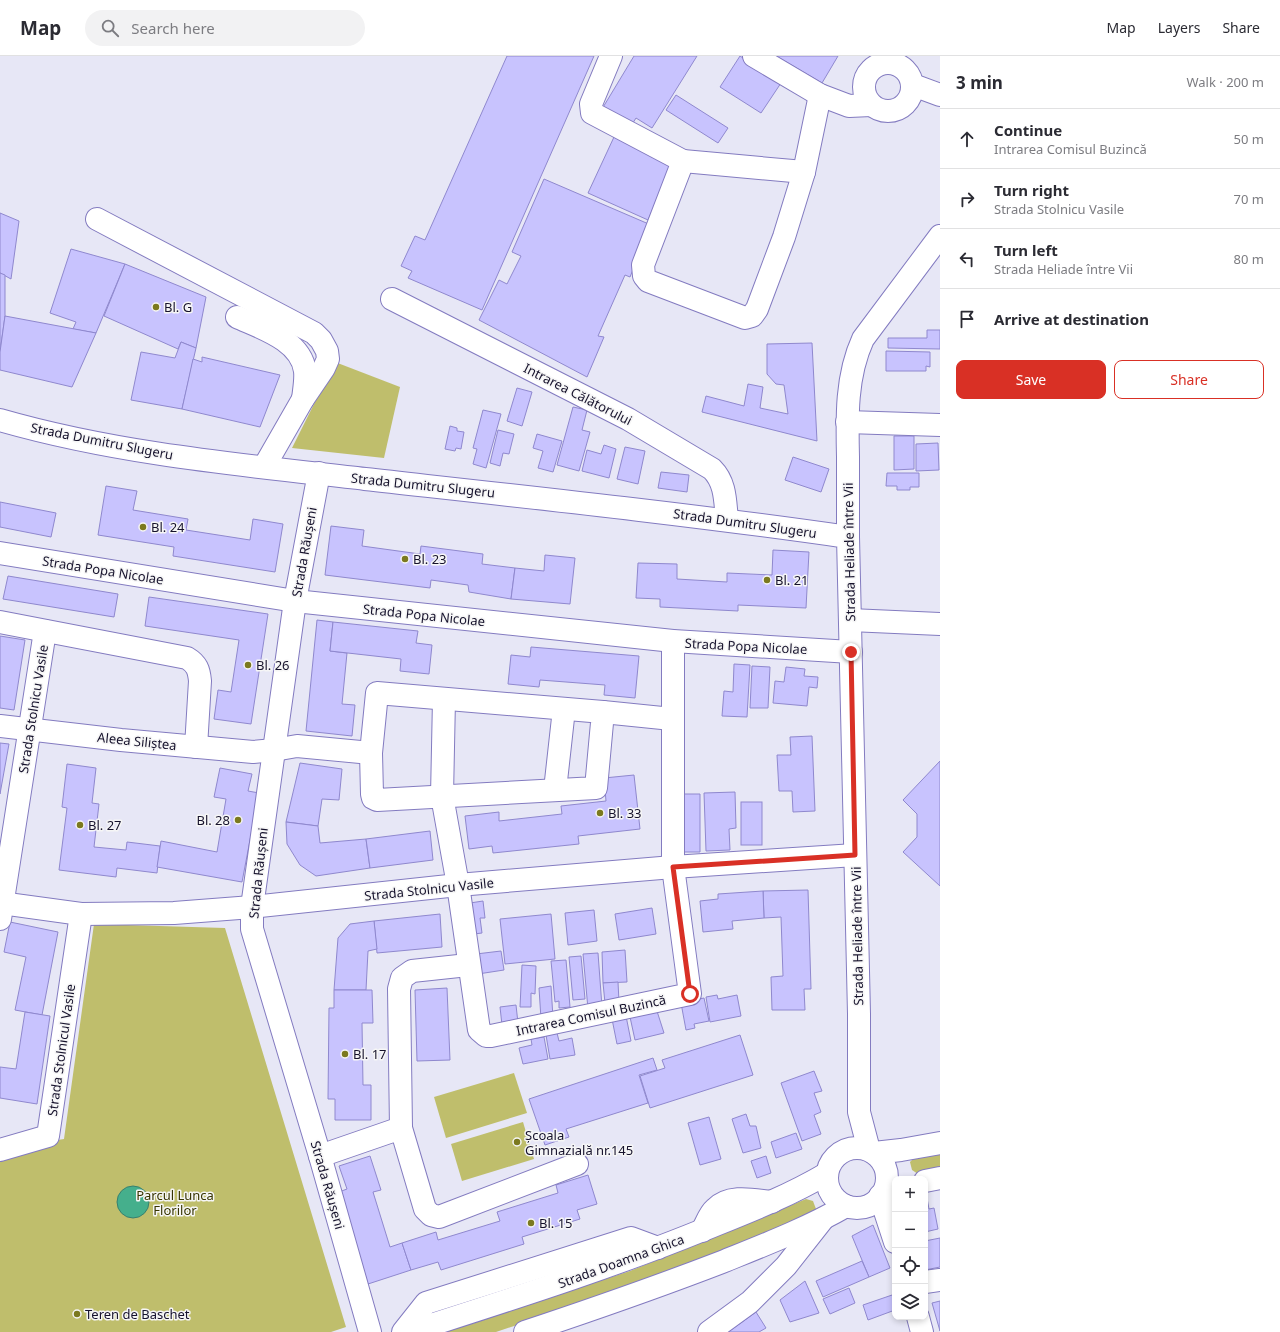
<!DOCTYPE html>
<html lang="en">
<head>
<meta charset="utf-8">
<style>
  body { margin:0; font-family:"Noto Sans",sans-serif; background:#f2f2f3; color:#2b2b33 }
  .controls { position:absolute; right:12px; bottom:12px; display:grid; overflow:hidden; border-radius:8px; box-shadow:0 2px 6px #0003 }
  .controls button { width:36px; height:36px; display:grid; place-items:center; padding:0; border:0; border-bottom:1px solid #e1e1e2; background:#fff; color:#2b2b33; font:20px sans-serif }
  .stop { position:absolute; width:12px; height:12px; margin:-9px; border:3px solid #d93025; border-radius:50%; background:#fff }
  .stop.end { background:#d93025; border-color:#fff; box-shadow:0 1px 4px #0008 }
  .list { margin:0; padding:0; list-style:none }
  h2 { display:flex; justify-content:space-between; align-items:center; height:52px; margin:0; padding:0 16px; font-size:17px }
  h2 small { font-size:13px; font-weight:400; color:#7c7c81 }
  .list li { display:grid; grid-template-columns:26px 1fr auto; gap:12px; align-items:center; box-sizing:border-box; height:60px; padding:0 16px; border-top:1px solid #e1e1e2 }
  .list b { display:block; font-size:15px; white-space:nowrap }
  .list p { margin:0; font-size:13px; white-space:nowrap; color:#7c7c81 }
  .list em { font-size:13px; font-style:normal; color:#7c7c81 }
  .actions { display:flex; gap:8px; padding:12px 16px }
  .actions a { flex:1; padding:9px 0; border:1px solid #d93025; border-radius:8px; text-align:center; font-size:14px; color:#d93025 }
  .actions .main { background:#d93025; color:#fff }
  .icon { flex:none; width:22px; height:22px; fill:none; stroke:currentColor; stroke-width:2; stroke-linecap:round; stroke-linejoin:round }
  .map { position:relative; flex:none; width:940px; height:1276px; overflow:hidden }
  header { display:flex; align-items:center; gap:24px; box-sizing:border-box; height:56px; padding:0 20px; background:#fff; border-bottom:1px solid #e1e1e2 }
  header strong { font-size:19px }
  nav { display:flex; gap:22px; margin-inline-start:auto; font-size:14px }
  .search { width:280px; height:36px; background:#f2f2f3; display:flex; align-items:center; gap:10px; box-sizing:border-box; padding:0 14px; border-radius:22px; color:#7c7c81; font-size:15px }
  main { display:flex }
  aside { flex:1; background:#fff }
  .map>svg:first-child { display:block }
  .green { fill:#bfbe6c }
  .water { fill:#45af8c; stroke:#37806f }
  .building { fill:#c8c3fe; stroke:#8f88ce }
  .lines { fill:none; stroke-linecap:round; stroke-linejoin:round }
  .minor-casing { stroke:#837bc0; stroke-width:24 }
  .major-casing { stroke:#837bc0; stroke-width:24 }
  .minor { stroke:#fff; stroke-width:22 }
  .major { stroke:#fff; stroke-width:22 }
  .route { stroke:#d93025; stroke-width:5 }
  .poi-dot { fill:#7b791f; stroke:#f6f6f6; stroke-width:1.5 }
  .labels { text-anchor:middle; stroke-width:3; stroke-linejoin:round; paint-order:stroke }
  .poi-label { font-size:13px; fill:#16122c; stroke:#f6f6f6; text-anchor:start }
  .street-label { font-size:13px; fill:#16122c; stroke:#f6f6f6 }
  .park-label { font-size:13px; fill:#373502; stroke:#f6f6f6 }
</style>
</head>
<body>
<header>
<strong>Map</strong>
<div class="search"><svg class="icon" aria-label="search" viewBox="0 0 24 24"><circle cx="10" cy="10" r="6"/><path d="M15 15l6 6"/></svg>Search here</div>
<nav><a>Map</a><a>Layers</a><a>Share</a></nav>
</header>
<main>
<div class="map">
<svg width="940" height="1276" viewBox="0 0 940 1276">
  <rect width="100%" height="100%" fill="#e7e7f6"/>
  <g class="green">
    <path d="M 335,306 L 400,331 L 384,402 L 292,392 Z"/>
    <path d="M 94,868 L 225,872 L 346,1271 L 331,1276 L 0,1276 L 0,1093 L 64,1083 Z"/>
    <path d="M 514,1017 L 527,1057 L 446,1082 L 434,1041 Z"/>
    <path d="M 523,1066 L 534,1103 L 462,1125 L 451,1088 Z"/>
    <path d="M 940,1096 L 940,1115 L 918,1118 L 912,1114 L 910,1106 L 915,1101 Z"/>
    <path d="M 806,1143 L 813,1145 L 816,1153 L 812,1160 L 623,1234 L 496,1276 L 443,1276 L 630,1215 Z"/>
  </g>
  <circle class="water" cx="133" cy="1146" r="16"/>
  <g class="building">
    <path d="M 507,0 L 594,0 L 482,254 L 408,222 L 412,215 L 401,210 L 415,180 L 425,184 Z"/>
    <path d="M 634,0 L 697,0 L 652,72 L 636,62 L 631,70 L 602,53 Z"/>
    <path d="M 740,0 L 781,27 L 761,57 L 720,31 Z"/>
    <path d="M 776,0 L 838,0 L 822,27 Z"/>
    <path d="M 676,39 L 728,72 L 718,87 L 666,54 Z"/>
    <path d="M 614,81 L 673,107 L 648,164 L 588,137 Z"/>
    <path d="M 544,123 L 651,169 L 630,221 L 625,219 L 598,280 L 604,281 L 587,321 L 479,264 L 499,224 L 507,228 L 521,200 L 512,196 Z"/>
    <path d="M 0,157 L 19,165 L 11,223 L 0,217 Z"/>
    <path d="M 71,193 L 125,208 L 96,277 L 73,273 L 76,266 L 50,257 Z"/>
    <path d="M 125,208 L 206,241 L 196,292 L 181,286 L 178,293 L 104,260 Z"/>
    <path d="M 0,217 L 5,219 L 5,260 L 0,296 Z"/>
    <path d="M 5,260 L 96,277 L 72,331 L 0,314 L 0,296 Z"/>
    <path d="M 927,274 L 940,274 L 940,293 L 888,292 L 888,282 L 927,282 Z"/>
    <path d="M 181,286 L 196,292 L 182,353 L 131,344 L 141,296 L 175,302 Z"/>
    <path d="M 812,287 L 817,385 L 702,356 L 706,340 L 744,350 L 748,328 L 763,331 L 760,352 L 788,358 L 784,329 L 776,328 L 767,318 L 767,288 Z"/>
    <path d="M 886,295 L 930,296 L 930,311 L 926,310 L 926,315 L 886,315 Z"/>
    <path d="M 202,301 L 280,319 L 260,371 L 182,353 L 193,303 L 202,306 Z"/>
    <path d="M 517,332 L 532,336 L 522,370 L 507,365 Z"/>
    <path d="M 573,351 L 587,354 L 582,374 L 590,376 L 579,415 L 557,409 Z"/>
    <path d="M 483,354 L 501,358 L 486,412 L 473,408 L 477,393 L 473,392 Z"/>
    <path d="M 450,370 L 457,372 L 457,375 L 464,376 L 461,393 L 456,392 L 455,395 L 445,393 Z"/>
    <path d="M 498,374 L 514,378 L 509,398 L 503,397 L 500,410 L 490,407 Z"/>
    <path d="M 537,378 L 562,385 L 553,416 L 538,412 L 543,395 L 533,392 Z"/>
    <path d="M 894,380 L 914,380 L 914,413 L 894,414 Z"/>
    <path d="M 938,387 L 939,414 L 916,415 L 916,388 Z"/>
    <path d="M 604,389 L 616,393 L 609,422 L 582,415 L 587,394 L 601,398 Z"/>
    <path d="M 625,391 L 645,395 L 638,428 L 617,423 Z"/>
    <path d="M 793,401 L 829,413 L 821,436 L 785,424 Z"/>
    <path d="M 661,416 L 689,419 L 687,436 L 658,432 Z"/>
    <path d="M 887,417 L 919,417 L 919,431 L 910,431 L 910,434 L 897,434 L 897,430 L 886,430 Z"/>
    <path d="M 106,430 L 137,435 L 133,454 L 188,463 L 186,474 L 250,484 L 253,463 L 283,468 L 275,516 L 173,500 L 174,491 L 98,479 Z"/>
    <path d="M 0,446 L 56,457 L 51,481 L 0,471 Z"/>
    <path d="M 331,470 L 364,474 L 362,490 L 420,498 L 421,490 L 483,498 L 482,508 L 515,512 L 511,543 L 469,536 L 468,529 L 431,524 L 430,532 L 325,519 Z"/>
    <path d="M 773,494 L 809,496 L 806,552 L 738,549 L 738,555 L 660,551 L 660,543 L 636,542 L 638,507 L 677,508 L 677,523 L 727,526 L 727,517 L 772,519 Z"/>
    <path d="M 545,499 L 575,502 L 570,548 L 511,543 L 515,512 L 544,515 Z"/>
    <path d="M 8,520 L 118,538 L 114,561 L 3,543 Z"/>
    <path d="M 149,541 L 268,558 L 251,668 L 214,663 L 218,634 L 231,636 L 239,584 L 145,570 Z"/>
    <path d="M 317,564 L 333,566 L 330,595 L 347,597 L 342,648 L 355,649 L 352,680 L 306,675 Z"/>
    <path d="M 333,566 L 418,575 L 416,587 L 432,589 L 429,618 L 400,615 L 401,603 L 330,595 Z"/>
    <path d="M 0,580 L 25,584 L 14,654 L 0,652 Z"/>
    <path d="M 531,591 L 639,600 L 635,642 L 604,639 L 605,629 L 540,624 L 539,631 L 508,628 L 511,599 L 530,601 Z"/>
    <path d="M 734,608 L 750,609 L 747,661 L 722,660 L 724,635 L 733,636 Z"/>
    <path d="M 752,610 L 770,611 L 768,652 L 750,652 Z"/>
    <path d="M 786,611 L 805,613 L 804,620 L 818,621 L 817,632 L 809,631 L 807,650 L 773,647 L 775,625 L 784,626 Z"/>
    <path d="M 812,680 L 815,755 L 793,756 L 792,735 L 779,735 L 777,699 L 791,699 L 790,681 Z"/>
    <path d="M 0,687 L 9,688 L 0,738 Z"/>
    <path d="M 940,705 L 940,830 L 903,796 L 917,781 L 917,758 L 903,744 Z"/>
    <path d="M 300,707 L 342,713 L 339,744 L 322,743 L 318,770 L 286,766 Z"/>
    <path d="M 67,708 L 96,712 L 92,747 L 99,748 L 94,791 L 126,794 L 127,786 L 160,790 L 157,817 L 117,812 L 116,821 L 59,814 L 67,752 L 62,751 Z"/>
    <path d="M 220,712 L 252,718 L 248,735 L 259,737 L 242,826 L 157,811 L 161,785 L 217,796 L 226,743 L 214,741 Z"/>
    <path d="M 634,719 L 640,773 L 578,780 L 579,788 L 493,797 L 492,790 L 469,793 L 465,760 L 499,756 L 499,765 L 562,758 L 561,750 L 606,745 L 604,722 Z"/>
    <path d="M 735,736 L 736,772 L 729,773 L 730,794 L 706,795 L 704,737 Z"/>
    <path d="M 676,738 L 700,738 L 700,796 L 677,796 Z"/>
    <rect x="741" y="746" width="21" height="43"/>
    <path d="M 286,766 L 318,770 L 320,787 L 366,783 L 370,812 L 316,820 L 300,809 L 287,788 Z"/>
    <path d="M 430,775 L 433,804 L 370,812 L 366,783 Z"/>
    <path d="M 808,834 L 811,933 L 804,933 L 805,954 L 772,954 L 771,921 L 783,920 L 781,861 L 764,862 L 763,835 Z"/>
    <path d="M 763,835 L 764,862 L 732,865 L 733,873 L 703,876 L 700,845 L 718,843 L 718,838 Z"/>
    <path d="M 483,845 L 485,862 L 480,862 L 482,877 L 474,878 L 470,847 Z"/>
    <path d="M 652,852 L 656,878 L 619,884 L 615,858 Z"/>
    <path d="M 594,854 L 597,885 L 568,889 L 565,857 Z"/>
    <path d="M 440,858 L 442,891 L 377,897 L 374,865 Z"/>
    <path d="M 551,858 L 555,903 L 505,908 L 500,863 Z"/>
    <path d="M 374,865 L 377,893 L 368,895 L 366,934 L 334,934 L 338,882 L 350,868 Z"/>
    <path d="M 10,866 L 58,876 L 42,959 L 15,954 L 26,901 L 4,896 Z"/>
    <path d="M 625,894 L 627,926 L 603,927 L 602,896 Z"/>
    <path d="M 501,895 L 504,914 L 478,918 L 476,898 Z"/>
    <path d="M 598,897 L 602,951 L 588,953 L 583,898 Z"/>
    <path d="M 581,900 L 585,943 L 573,944 L 569,901 Z"/>
    <path d="M 566,904 L 570,951 L 559,952 L 559,945 L 555,946 L 551,905 Z"/>
    <path d="M 522,909 L 536,910 L 535,938 L 531,937 L 531,951 L 520,951 Z"/>
    <path d="M 618,926 L 619,946 L 605,947 L 603,927 Z"/>
    <path d="M 551,930 L 553,962 L 541,963 L 539,932 Z"/>
    <path d="M 447,932 L 450,1004 L 417,1005 L 415,934 Z"/>
    <path d="M 334,934 L 372,934 L 373,967 L 362,967 L 363,1029 L 371,1029 L 371,1064 L 335,1064 L 335,1043 L 328,1043 L 329,952 L 334,952 Z"/>
    <path d="M 717,939 L 718,943 L 737,939 L 741,960 L 710,966 L 706,941 Z"/>
    <path d="M 704,942 L 709,965 L 694,968 L 695,972 L 686,974 L 681,947 Z"/>
    <path d="M 516,949 L 518,967 L 502,969 L 500,951 Z"/>
    <path d="M 656,952 L 664,977 L 635,984 L 630,961 Z"/>
    <path d="M 25,956 L 50,960 L 37,1048 L 0,1042 L 0,1011 L 16,1013 Z"/>
    <path d="M 626,960 L 631,985 L 617,988 L 612,963 Z"/>
    <path d="M 557,977 L 559,985 L 572,982 L 575,999 L 550,1003 L 546,979 Z"/>
    <path d="M 740,979 L 753,1019 L 650,1052 L 640,1020 L 665,1012 L 662,1004 Z"/>
    <path d="M 544,981 L 548,1003 L 523,1008 L 519,992 L 532,989 L 531,983 Z"/>
    <path d="M 653,1002 L 657,1014 L 639,1019 L 648,1047 L 566,1073 L 569,1081 L 545,1089 L 529,1043 Z"/>
    <path d="M 814,1015 L 822,1035 L 814,1037 L 821,1056 L 814,1059 L 821,1078 L 802,1085 L 781,1027 Z"/>
    <path d="M 746,1058 L 750,1070 L 756,1070 L 761,1092 L 743,1097 L 732,1063 Z"/>
    <path d="M 709,1061 L 721,1103 L 700,1109 L 688,1067 Z"/>
    <path d="M 796,1077 L 802,1093 L 776,1102 L 771,1086 Z"/>
    <path d="M 370,1100 L 381,1134 L 373,1136 L 390,1191 L 402,1187 L 411,1214 L 368,1228 L 339,1136 L 347,1133 L 339,1110 Z"/>
    <path d="M 766,1100 L 771,1117 L 757,1122 L 751,1105 Z"/>
    <path d="M 588,1119 L 597,1148 L 577,1154 L 580,1163 L 522,1181 L 524,1188 L 441,1214 L 438,1206 L 411,1214 L 402,1187 L 436,1176 L 438,1184 L 500,1165 L 497,1156 L 558,1137 L 556,1129 Z"/>
    <path d="M 927,1142 L 929,1153 L 934,1152 L 938,1173 L 925,1176 L 925,1143 Z"/>
    <path d="M 873,1169 L 890,1212 L 869,1221 L 852,1180 Z"/>
    <path d="M 940,1182 L 940,1211 L 925,1214 L 925,1185 Z"/>
    <path d="M 862,1205 L 869,1221 L 823,1241 L 816,1225 Z"/>
    <path d="M 805,1225 L 819,1257 L 790,1266 L 780,1244 Z"/>
    <path d="M 849,1232 L 855,1247 L 830,1258 L 823,1243 Z"/>
    <path d="M 895,1238 L 895,1254 L 868,1264 L 863,1249 Z"/>
    <path d="M 940,1245 L 940,1275 L 932,1247 Z"/>
    <path d="M 756,1256 L 766,1272 L 759,1276 L 728,1276 Z"/>
  </g>
  <g class="lines">
    <defs>
      <g id="minor">
        <path d="M 611,0 L 591,48 L 592,57 L 683,105 L 643,209 L 644,220 L 648,225 L 745,262 L 752,260 L 757,253 L 784,181 L 804,116 L 820,39"/>
        <path d="M 754,0 L 820,39 L 849,50 L 871,49"/>
        <circle cx="888" cy="31" r="24"/>
        <path d="M 913,29 L 940,39"/>
        <path d="M 683,105 L 804,116"/>
        <path d="M 97,163 L 314,277 L 321,284 L 327,295 L 328,303 L 324,312 L 303,343 L 264,411"/>
        <path d="M 392,243 L 628,363 L 712,413 C 726,427 725,445 727,464"/>
        <path d="M 237,261 C 261,272 301,284 305,315 C 306,324 304,334 303,343"/>
        <path d="M 847,366 L 940,369"/>
        <path d="M 319,417 L 295,545 L 252,851 L 252,873 L 320,1100 L 370,1276"/>
        <path d="M 848,481 C 848,454 848,428 848,401 C 847,361 846,320 863,283 L 940,180"/>
        <path d="M 0,497 L 295,545 L 673,585 L 851,596"/>
        <path d="M 850,564 L 940,568"/>
        <path d="M 0,566 L 187,602 C 197,608 199,614 200,625 L 196,691"/>
        <path d="M 377,637 L 603,656 L 596,732 L 377,744 L 373,742 L 372,738 L 371,697 Z"/>
        <path d="M 444,643 L 442,740 L 458,829 L 479,974 L 486,980 L 491,980 L 690,938 L 673,811 L 673,585"/>
        <path d="M 603,656 L 672,663"/>
        <path d="M 0,670 L 121,684 L 253,696 L 274,694 L 297,690 L 371,697"/>
        <path d="M 555,734 L 564,653"/>
        <path d="M 0,847 L 81,858 L 174,857 L 252,851 L 458,829 L 673,811 L 855,799"/>
        <path d="M 0,863 L 45,575"/>
        <path d="M 401,1072 L 399,933 L 402,922 L 412,915 L 468,909"/>
        <path d="M 0,1094 L 48,1080 L 81,858"/>
        <path d="M 320,1100 L 401,1072 L 425,1153 L 431,1159 L 439,1161 L 577,1108"/>
        <path d="M 880,1140 L 895,1186"/>
        <path d="M 702,1175 C 706,1168 709,1158 715,1153 C 729,1138 754,1144 772,1146"/>
        <path d="M 925,1226 L 940,1224"/>
        <path d="M 918,1261 L 922,1276"/>
        <path d="M 403,1276 L 426,1247 L 631,1182 L 658,1192"/>
        <path d="M 709,1276 L 750,1246 L 786,1210 L 823,1163"/>
      </g>
      <g id="major">
        <path d="M 0,364 C 118,398 243,409 365,423 C 527,441 688,458 848,481 L 859,958 L 859,1056 L 869,1094"/>
        <circle cx="857" cy="1122" r="30"/>
        <path d="M 874,1097 L 901,1094 L 940,1087"/>
        <path d="M 925,1125 L 940,1122"/>
        <path d="M 409,1276 C 508,1244 607,1213 703,1174 C 745,1157 787,1141 826,1118"/>
        <path d="M 525,1276 C 591,1254 657,1231 722,1206 C 764,1189 806,1173 846,1150"/>
      </g>
    </defs>
    <use href="#minor" class="minor-casing"/>
    <use href="#major" class="major-casing"/>
    <use href="#minor" class="minor"/>
    <use href="#major" class="major"/>
  </g>
  <g class="lines">
    <path class="route" d="M 690,938 L 673,811 L 855,799 L 851,596"/>
  </g>
  <g class="poi-dot">
    <circle cx="156" cy="251" r="4"/>
    <circle cx="143" cy="471" r="4"/>
    <circle cx="405" cy="503" r="4"/>
    <circle cx="767" cy="524" r="4"/>
    <circle cx="248" cy="609" r="4"/>
    <circle cx="600" cy="757" r="4"/>
    <circle cx="238" cy="764" r="4"/>
    <circle cx="80" cy="769" r="4"/>
    <circle cx="345" cy="998" r="4"/>
    <circle cx="517" cy="1086" r="4"/>
    <circle cx="531" cy="1167" r="4"/>
    <circle cx="77" cy="1258" r="4"/>
  </g>
  <g class="labels">
    <g class="poi-label">
      <text x="164" y="256">Bl. G</text>
      <text x="151" y="476">Bl. 24</text>
      <text x="413" y="508">Bl. 23</text>
      <text x="775" y="529">Bl. 21</text>
      <text x="256" y="614">Bl. 26</text>
      <text x="608" y="762">Bl. 33</text>
      <text x="230" y="769" text-anchor="end">Bl. 28</text>
      <text x="88" y="774">Bl. 27</text>
      <text x="353" y="1003">Bl. 17</text>
      <text x="525" y="1084">Școala<tspan x="525" dy="15">Gimnazială nr.145</tspan></text>
      <text x="539" y="1172">Bl. 15</text>
      <text x="85" y="1263">Teren de Baschet</text>
    </g>
    <g class="street-label">
      <text transform="translate(578 338) rotate(27)" y="5">Intrarea Călătorului</text>
      <text transform="translate(102 385) rotate(11)" y="5">Strada Dumitru Slugeru</text>
      <text transform="translate(423 429) rotate(6)" y="5">Strada Dumitru Slugeru</text>
      <text transform="translate(745 467) rotate(8)" y="5">Strada Dumitru Slugeru</text>
      <text transform="translate(304 496) rotate(-80)" y="5">Strada Răușeni</text>
      <text transform="translate(849 496) rotate(-91)" y="5">Strada Heliade între Vii</text>
      <text transform="translate(103 514) rotate(9)" y="5">Strada Popa Nicolae</text>
      <text transform="translate(424 559) rotate(6)" y="5">Strada Popa Nicolae</text>
      <text transform="translate(746 590) rotate(3)" y="5">Strada Popa Nicolae</text>
      <text transform="translate(33 653) rotate(-81)" y="5">Strada Stolnicu Vasile</text>
      <text transform="translate(137 685) rotate(6)" y="5">Aleea Siliștea</text>
      <text transform="translate(258 817) rotate(-84)" y="5">Strada Răușeni</text>
      <text transform="translate(429 833) rotate(-6)" y="5">Strada Stolnicu Vasile</text>
      <text transform="translate(857 880) rotate(-91)" y="5">Strada Heliade între Vii</text>
      <text transform="translate(591 959) rotate(-12)" y="5">Intrarea Comisul Buzincă</text>
      <text transform="translate(61 994) rotate(-82)" y="5">Strada Stolnicul Vasile</text>
      <text transform="translate(328 1129) rotate(74)" y="5">Strada Răușeni</text>
      <text transform="translate(621 1205) rotate(-20)" y="5">Strada Doamna Ghica</text>
    </g>
    <g class="park-label">
      <text x="175" y="1144">Parcul Lunca<tspan x="175" dy="15">Florilor</tspan></text>
    </g>
  </g>
</svg>
<div class="controls">
<button>+</button>
<button>−</button>
<button><svg class="icon" aria-label="locate" viewBox="0 0 24 24"><circle cx="12" cy="12" r="6"/><path d="M12 2v4M12 18v4M2 12h4M18 12h4"/></svg></button>
<button><svg class="icon" aria-label="layers" viewBox="0 0 24 24"><path d="M12 4l9 5-9 5-9-5zM3 14l9 5 9-5"/></svg></button>
</div>
<div class="stop" style="left:690px;top:938px"></div>
<div class="stop end" style="left:851px;top:596px"></div>
</div>
<aside>
<h2>3 min<small>Walk · 200 m</small></h2>
<ul class="list">
<li><svg class="icon" aria-label="ahead" viewBox="0 0 24 24"><path d="M12 20V5M6 11l6-6 6 6"/></svg><div><b>Continue</b><p>Intrarea Comisul Buzincă</p></div><em>50 m</em></li>
<li><svg class="icon" aria-label="right" viewBox="0 0 24 24"><path d="M7 20v-9h11M14 6l5 5-5 5"/></svg><div><b>Turn right</b><p>Strada Stolnicu Vasile</p></div><em>70 m</em></li>
<li><svg class="icon" aria-label="left" viewBox="0 0 24 24"><path d="M17 20v-9H6M10 6l-5 5 5 5"/></svg><div><b>Turn left</b><p>Strada Heliade între Vii</p></div><em>80 m</em></li>
<li><svg class="icon" aria-label="arrive" viewBox="0 0 24 24"><path d="M6 21V4h12l-3 4 3 4H6"/></svg><div><b>Arrive at destination</b></div></li>
</ul>
<div class="actions"><a class="main">Save</a><a>Share</a></div>
</aside>
</main>
</body>
</html>
